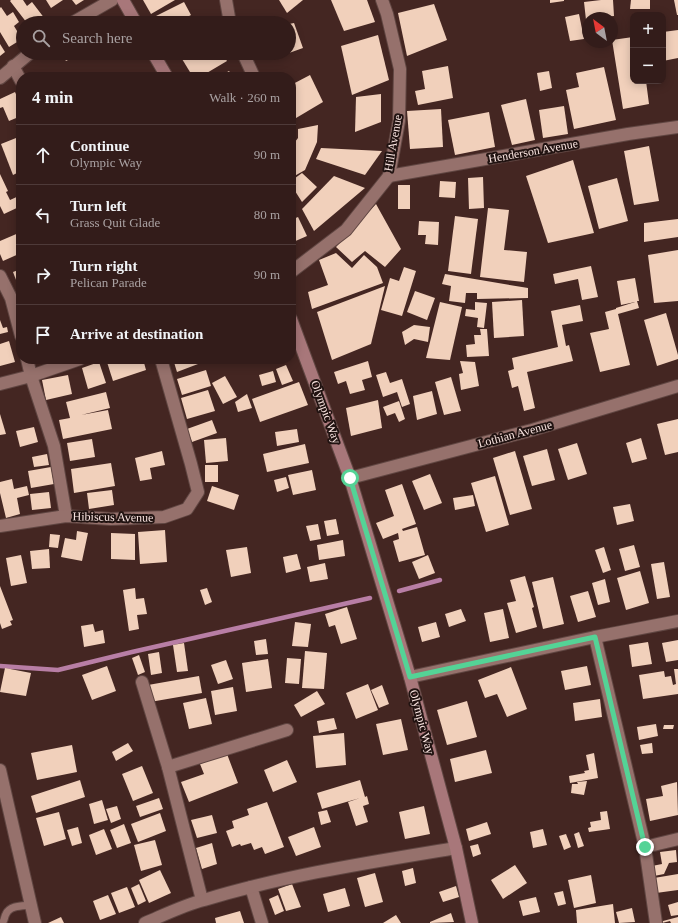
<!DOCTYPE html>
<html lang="en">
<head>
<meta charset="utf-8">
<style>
  body { margin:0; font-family:Georgia,serif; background:#3e2927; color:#f1f3f6 }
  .controls { position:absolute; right:12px; top:12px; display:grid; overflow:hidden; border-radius:8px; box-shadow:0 2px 10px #0003 }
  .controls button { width:36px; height:36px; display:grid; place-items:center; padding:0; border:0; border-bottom:1px solid #4e3a39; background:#331c1a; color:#f1f3f6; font:20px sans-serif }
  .compass { position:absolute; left:582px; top:12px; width:36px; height:36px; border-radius:50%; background:#331c1a; box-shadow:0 2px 10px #0003; rotate:328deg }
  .stop { position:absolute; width:12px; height:12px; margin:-9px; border:3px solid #54d396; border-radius:50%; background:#fff }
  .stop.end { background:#54d396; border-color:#fff; box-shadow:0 1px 4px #0008 }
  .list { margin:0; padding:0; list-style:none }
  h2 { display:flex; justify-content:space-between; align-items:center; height:52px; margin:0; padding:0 16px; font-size:17px }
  h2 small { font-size:13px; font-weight:400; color:#a9a1a2 }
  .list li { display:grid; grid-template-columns:26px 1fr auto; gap:12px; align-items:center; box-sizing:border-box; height:60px; padding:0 16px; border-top:1px solid #4e3a39 }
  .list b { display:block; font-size:15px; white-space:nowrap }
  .list p { margin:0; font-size:13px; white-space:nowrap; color:#a9a1a2 }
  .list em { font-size:13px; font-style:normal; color:#a9a1a2 }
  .icon { flex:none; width:22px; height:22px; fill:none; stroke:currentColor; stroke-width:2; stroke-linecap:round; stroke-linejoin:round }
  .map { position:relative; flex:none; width:678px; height:923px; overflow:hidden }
  .search { position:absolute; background:#331c1a; box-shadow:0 2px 10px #0003; left:16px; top:16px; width:280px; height:44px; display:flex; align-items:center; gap:10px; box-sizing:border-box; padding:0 14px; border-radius:22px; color:#a9a1a2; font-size:15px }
  .panel { position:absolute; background:#331c1a; box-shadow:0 2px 10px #0003; left:16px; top:72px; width:280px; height:292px; border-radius:16px }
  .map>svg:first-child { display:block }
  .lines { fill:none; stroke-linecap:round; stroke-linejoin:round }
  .stream { stroke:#b87ea5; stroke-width:4.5 }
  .building { fill:#f1d0bb }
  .lane-casing { stroke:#604642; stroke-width:9 }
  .street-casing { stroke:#604642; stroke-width:14 }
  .secondary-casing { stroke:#604642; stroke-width:14 }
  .lane { stroke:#96716c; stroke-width:7 }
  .street { stroke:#96716c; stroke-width:12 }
  .secondary { stroke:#a8777a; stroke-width:12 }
  .route { stroke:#54d396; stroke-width:5 }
  .labels { text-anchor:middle; stroke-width:4; stroke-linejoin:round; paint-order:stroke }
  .street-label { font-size:12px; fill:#f9e4e0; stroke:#211311 }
</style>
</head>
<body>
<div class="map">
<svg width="678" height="923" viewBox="0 0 678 923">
  <rect width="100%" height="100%" fill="#442622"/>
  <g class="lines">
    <g class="stream">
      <path d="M 399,591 L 440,580"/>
      <path d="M 0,666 L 58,670 L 132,652 L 370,598"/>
    </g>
  </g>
  <g class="building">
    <path d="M 11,0 L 23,0 L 27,6 L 32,2 L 45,19 L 41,23 L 27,23 L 10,1 Z"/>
    <path d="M 46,0 L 63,0 L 51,8 Z"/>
    <path d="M 72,0 L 84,0 L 76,5 Z"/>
    <path d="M 143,0 L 175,0 L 151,14 Z"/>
    <path d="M 279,0 L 303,0 L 287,13 Z"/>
    <path d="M 331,0 L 367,0 L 375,22 L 344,31 Z"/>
    <path d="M 550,0 L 564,0 L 564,1 L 550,3 Z"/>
    <path d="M 601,0 L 613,0 L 614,16 L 588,18 L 588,20 L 586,20 L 584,2 Z"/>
    <path d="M 631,0 L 650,0 L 650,9 L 630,9 Z"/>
    <path d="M 674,0 L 678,0 L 678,15 L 677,15 Z"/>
    <path d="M 184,2 L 191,15 L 176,23 L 150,23 L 148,20 Z"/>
    <path d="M 434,4 L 447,40 L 407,56 L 398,13 Z"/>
    <path d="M 1,7 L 7,16 L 13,12 L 19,22 L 14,26 L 22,39 L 9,47 L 0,32 L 0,8 Z"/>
    <path d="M 579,14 L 584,39 L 570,41 L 565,17 Z"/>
    <path d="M 101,16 L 104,23 L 86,23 Z"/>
    <path d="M 294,23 L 303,48 L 289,53 L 289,24 Z"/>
    <path d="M 678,30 L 678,58 L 663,61 L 663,32 Z"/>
    <path d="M 378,35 L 389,80 L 352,95 L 341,46 Z"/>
    <path d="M 633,37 L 633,81 L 646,81 L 649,104 L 623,109 L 612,40 Z"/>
    <path d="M 0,44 L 5,52 L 0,56 Z"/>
    <path d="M 46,53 L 82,53 L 66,61 L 61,53 L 49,59 Z"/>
    <path d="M 181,53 L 222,53 L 227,61 L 200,77 L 193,77 L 179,54 Z"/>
    <path d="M 270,53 L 289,53 L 273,59 Z"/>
    <path d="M 448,66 L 453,98 L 418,105 L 415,91 L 425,89 L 422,71 Z"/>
    <path d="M 604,67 L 616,120 L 574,129 L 566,90 L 579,87 L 576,73 Z"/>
    <path d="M 229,71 L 233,77 L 218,77 Z"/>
    <path d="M 549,71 L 552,88 L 540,91 L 537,73 Z"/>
    <path d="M 240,73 L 242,77 L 233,77 Z"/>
    <path d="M 310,75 L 323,102 L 291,121 L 291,85 Z"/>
    <path d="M 15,92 L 21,105 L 21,116 L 9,121 L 3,107 L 0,108 L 0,99 Z"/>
    <path d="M 381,94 L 381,122 L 355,132 L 356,97 Z"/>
    <path d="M 526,99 L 535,140 L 512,145 L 501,105 Z"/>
    <path d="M 564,106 L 568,134 L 543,138 L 539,110 Z"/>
    <path d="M 441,109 L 443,147 L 410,149 L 407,111 Z"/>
    <path d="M 489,112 L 495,147 L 455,155 L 448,120 Z"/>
    <path d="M 318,125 L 317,142 L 305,170 L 291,178 L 291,147 L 298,138 L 298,129 Z"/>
    <path d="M 21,136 L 21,171 L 13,175 L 1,144 Z"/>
    <path d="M 649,146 L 659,201 L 634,205 L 624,151 Z"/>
    <path d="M 321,148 L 382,151 L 365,175 L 316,159 Z"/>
    <path d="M 573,160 L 594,233 L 548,243 L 526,176 Z"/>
    <path d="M 302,173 L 317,187 L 302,202 L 295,191 L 291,192 L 291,181 Z"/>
    <path d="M 0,174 L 8,191 L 6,192 L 10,200 L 21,195 L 21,206 L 4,214 L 0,206 Z"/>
    <path d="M 334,176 L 365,188 L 314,231 L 302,209 Z"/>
    <path d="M 483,177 L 484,208 L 469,209 L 468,178 Z"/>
    <path d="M 617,178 L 628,221 L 599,229 L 588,186 Z"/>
    <path d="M 440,181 L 456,182 L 455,198 L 439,197 Z"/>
    <rect x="398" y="185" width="12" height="24"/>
    <path d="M 376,204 L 401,249 L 385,267 L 365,251 L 352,262 L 336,247 Z"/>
    <path d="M 488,208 L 509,210 L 504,250 L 527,252 L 524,282 L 480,277 Z"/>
    <path d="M 455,216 L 478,219 L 471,274 L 448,271 Z"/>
    <path d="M 298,217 L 307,236 L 291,243 L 291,220 Z"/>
    <path d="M 678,219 L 678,237 L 644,242 L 644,223 Z"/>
    <path d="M 419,221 L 439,222 L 438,245 L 425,244 L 426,235 L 418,235 Z"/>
    <path d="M 21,232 L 21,253 L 3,261 L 0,254 L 0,241 Z"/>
    <path d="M 678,250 L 678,301 L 654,303 L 648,255 Z"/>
    <path d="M 336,253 L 352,268 L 364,255 L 377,267 L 383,283 L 312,309 L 308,292 L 328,285 L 319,260 Z"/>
    <path d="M 591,266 L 598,297 L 582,300 L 578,279 L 555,284 L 553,274 Z"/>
    <path d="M 404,267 L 416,271 L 402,316 L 381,310 L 390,278 L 399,281 Z"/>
    <path d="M 21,269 L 21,293 L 13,272 Z"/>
    <path d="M 445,274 L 528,288 L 528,298 L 477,299 L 477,293 L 466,293 L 465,303 L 449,301 L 451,286 L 442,284 Z"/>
    <path d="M 635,278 L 639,301 L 637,301 L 639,308 L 618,314 L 630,365 L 600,372 L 590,333 L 609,329 L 605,312 L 616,309 L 616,308 L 635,302 L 621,305 L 617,281 Z"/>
    <path d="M 385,286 L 371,344 L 332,360 L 317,312 Z"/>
    <path d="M 415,291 L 435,298 L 427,320 L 407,312 Z"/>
    <path d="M 522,300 L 524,336 L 494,338 L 492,302 Z"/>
    <path d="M 440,302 L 462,307 L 450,360 L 426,358 Z"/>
    <path d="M 475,302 L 487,303 L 484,328 L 477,327 L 478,318 L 465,316 L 466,309 L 475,310 Z"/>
    <path d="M 580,305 L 583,321 L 562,325 L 566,346 L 569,345 L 573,361 L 527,372 L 535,408 L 524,411 L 518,386 L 512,388 L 508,371 L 514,369 L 512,358 L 558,347 L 551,311 Z"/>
    <path d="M 666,313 L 678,355 L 678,359 L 657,366 L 644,320 Z"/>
    <path d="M 0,320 L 3,328 L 7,327 L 8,332 L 0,334 Z"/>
    <path d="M 414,325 L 430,327 L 428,342 L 414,339 L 405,345 L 402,332 Z"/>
    <path d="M 480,329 L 487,329 L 489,356 L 467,357 L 466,345 L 475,344 L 474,335 L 481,335 Z"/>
    <path d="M 9,341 L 15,362 L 0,366 L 0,344 Z"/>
    <path d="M 106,359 L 143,359 L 146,370 L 113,381 Z"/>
    <path d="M 174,359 L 196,359 L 198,364 L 177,372 L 173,359 Z"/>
    <path d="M 368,361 L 372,377 L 362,380 L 365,390 L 350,394 L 346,381 L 338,384 L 334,372 Z"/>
    <path d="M 460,361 L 475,362 L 479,386 L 461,390 L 459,374 L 463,373 Z"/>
    <path d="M 99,362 L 106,383 L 88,389 L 82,368 Z"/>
    <path d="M 286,365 L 293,381 L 282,385 L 276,369 Z"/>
    <path d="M 206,370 L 211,386 L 182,395 L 177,379 Z"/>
    <path d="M 273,371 L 276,382 L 262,386 L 259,375 Z"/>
    <path d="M 386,372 L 390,383 L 402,379 L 410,404 L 402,407 L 397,392 L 383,397 L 376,375 Z"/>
    <path d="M 68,375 L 72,394 L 46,400 L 42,380 Z"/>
    <path d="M 225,376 L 237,397 L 223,404 L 212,383 Z"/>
    <path d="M 451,377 L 461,411 L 444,415 L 435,382 Z"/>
    <path d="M 299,382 L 308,405 L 260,422 L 252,399 Z"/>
    <path d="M 208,390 L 215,411 L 187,419 L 181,398 Z"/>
    <path d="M 432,391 L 437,414 L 417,420 L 413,396 Z"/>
    <path d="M 106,392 L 110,408 L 81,415 L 108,410 L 112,429 L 63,439 L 59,420 L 70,418 L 66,402 Z"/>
    <path d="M 247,394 L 252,408 L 238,412 L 235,402 Z"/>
    <path d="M 378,400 L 382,428 L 351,436 L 346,408 Z"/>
    <path d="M 399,401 L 405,419 L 399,422 L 395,413 L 387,416 L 383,407 Z"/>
    <path d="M 0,414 L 6,434 L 0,435 Z"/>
    <path d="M 678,419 L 678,452 L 665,455 L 657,424 Z"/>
    <path d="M 212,420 L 217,433 L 192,442 L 187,429 Z"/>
    <path d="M 34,427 L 38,442 L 20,447 L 16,431 Z"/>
    <path d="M 297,429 L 299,442 L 277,446 L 275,432 Z"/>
    <path d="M 226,438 L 228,461 L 206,463 L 204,440 Z"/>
    <path d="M 641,438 L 647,459 L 632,463 L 626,443 Z"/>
    <path d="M 92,439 L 95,457 L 70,461 L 67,443 Z"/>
    <path d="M 577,443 L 587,474 L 568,480 L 558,449 Z"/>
    <path d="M 305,444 L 309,463 L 267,472 L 263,454 Z"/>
    <path d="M 547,449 L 555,480 L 532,486 L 523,456 Z"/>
    <path d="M 162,451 L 165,465 L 150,468 L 152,479 L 140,481 L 135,458 Z"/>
    <path d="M 515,451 L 532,509 L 510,515 L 493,458 Z"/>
    <path d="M 47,454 L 49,465 L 34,467 L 32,457 Z"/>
    <path d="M 111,463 L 115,486 L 74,493 L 71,469 Z"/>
    <rect x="205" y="465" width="13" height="17"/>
    <path d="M 51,467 L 54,484 L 31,488 L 28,471 Z"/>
    <path d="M 312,470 L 316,490 L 293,495 L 288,475 Z"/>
    <path d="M 430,474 L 442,503 L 424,510 L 412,481 Z"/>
    <path d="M 495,476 L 509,525 L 486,532 L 471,483 Z"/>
    <path d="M 286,477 L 289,488 L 277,492 L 274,480 Z"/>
    <path d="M 12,479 L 14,489 L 27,486 L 29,495 L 17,498 L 20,514 L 6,518 L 0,493 L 0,482 Z"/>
    <path d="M 402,484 L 416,524 L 402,529 L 403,531 L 417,527 L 425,555 L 399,562 L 393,541 L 399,539 L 398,533 L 383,539 L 376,523 L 394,516 L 385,490 Z"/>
    <path d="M 212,486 L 239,495 L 234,510 L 207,501 Z"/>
    <path d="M 112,490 L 114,505 L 89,509 L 87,493 Z"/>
    <path d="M 49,492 L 51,508 L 32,510 L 30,494 Z"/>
    <path d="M 473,495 L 475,506 L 455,510 L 453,498 Z"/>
    <path d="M 630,504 L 634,521 L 617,525 L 613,507 Z"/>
    <path d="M 336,519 L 339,534 L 327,536 L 324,521 Z"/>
    <path d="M 318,524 L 321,539 L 310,541 L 306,526 Z"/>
    <path d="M 165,530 L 167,562 L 140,564 L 138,532 Z"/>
    <path d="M 77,531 L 88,533 L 82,561 L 61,557 L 65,538 L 76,540 Z"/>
    <path d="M 111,533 L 135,534 L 135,560 L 111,559 Z"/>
    <path d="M 50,534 L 60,535 L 58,548 L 49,547 Z"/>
    <path d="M 343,540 L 345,556 L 319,560 L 317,545 Z"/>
    <path d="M 634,545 L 640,567 L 625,571 L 619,549 Z"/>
    <path d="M 247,547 L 251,573 L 231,577 L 226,550 Z"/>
    <path d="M 604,547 L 611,570 L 603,573 L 595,550 Z"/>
    <path d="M 49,549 L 50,568 L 32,569 L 30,551 Z"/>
    <path d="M 297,554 L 301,569 L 286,573 L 283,557 Z"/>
    <path d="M 21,555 L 27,583 L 11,586 L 6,558 Z"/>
    <path d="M 428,555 L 435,573 L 419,579 L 412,562 Z"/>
    <path d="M 664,562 L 670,597 L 657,599 L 651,564 Z"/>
    <path d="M 325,563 L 328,579 L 310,582 L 307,567 Z"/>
    <path d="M 640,571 L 649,603 L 626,610 L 617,578 Z"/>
    <path d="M 525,576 L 534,607 L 532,608 L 537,627 L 516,633 L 507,603 L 516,601 L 510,580 Z"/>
    <path d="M 553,577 L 564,624 L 543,629 L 532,582 Z"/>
    <path d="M 605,579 L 610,602 L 598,605 L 592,583 Z"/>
    <path d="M 0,586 L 13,620 L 10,621 L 12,625 L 2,629 L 0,623 Z"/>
    <path d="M 135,588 L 136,599 L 144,598 L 147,614 L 137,615 L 139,629 L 129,631 L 123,590 Z"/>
    <path d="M 207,588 L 212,602 L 205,605 L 200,590 Z"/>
    <path d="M 588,591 L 596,617 L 578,622 L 570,596 Z"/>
    <path d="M 347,607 L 357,639 L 341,644 L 335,625 L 329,627 L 325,614 Z"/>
    <path d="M 461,609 L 466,621 L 449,627 L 445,614 Z"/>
    <path d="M 503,609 L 509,638 L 490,642 L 484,613 Z"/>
    <path d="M 295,622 L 311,624 L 308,647 L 292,646 Z"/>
    <path d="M 436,622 L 440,637 L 422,642 L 418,627 Z"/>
    <path d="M 93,624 L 95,632 L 103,630 L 105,643 L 84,647 L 81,626 Z"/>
    <path d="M 266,639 L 268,654 L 256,655 L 254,641 Z"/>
    <path d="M 678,640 L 678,660 L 666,662 L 662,643 Z"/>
    <path d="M 648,642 L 652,664 L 632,667 L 629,645 Z"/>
    <path d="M 184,643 L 188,671 L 177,672 L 173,645 Z"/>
    <path d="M 305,651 L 327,653 L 324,689 L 302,688 Z"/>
    <path d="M 159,652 L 162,673 L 151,675 L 148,654 Z"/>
    <path d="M 139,655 L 145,672 L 138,675 L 132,658 Z"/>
    <path d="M 287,658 L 301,659 L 299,684 L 285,683 Z"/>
    <path d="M 268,659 L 272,688 L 246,692 L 242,663 Z"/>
    <path d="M 226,660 L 233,679 L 218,684 L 211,665 Z"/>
    <path d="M 107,666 L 116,691 L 92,700 L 82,675 Z"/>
    <path d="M 587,666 L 591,685 L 565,690 L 561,671 Z"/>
    <path d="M 511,667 L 527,709 L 507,717 L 497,694 L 485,698 L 478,680 Z"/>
    <path d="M 5,668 L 31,673 L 26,696 L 0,692 Z"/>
    <path d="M 674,669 L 678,669 L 678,694 L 643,699 L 639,675 L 664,671 L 665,677 L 671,676 L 673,685 L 676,684 Z"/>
    <path d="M 199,676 L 202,693 L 150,702 L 148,685 Z"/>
    <path d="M 368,684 L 378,710 L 356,719 L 346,693 Z"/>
    <path d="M 382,685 L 389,704 L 379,708 L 371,690 Z"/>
    <path d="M 233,687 L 237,711 L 215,715 L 211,691 Z"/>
    <path d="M 317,691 L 325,704 L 301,717 L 294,705 Z"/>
    <path d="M 206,698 L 212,724 L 189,729 L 183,703 Z"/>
    <path d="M 600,699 L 602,717 L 575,721 L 573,703 Z"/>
    <path d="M 467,701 L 477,737 L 447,745 L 437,710 Z"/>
    <path d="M 334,718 L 337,729 L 319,733 L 317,721 Z"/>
    <path d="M 401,719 L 408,750 L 383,755 L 376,724 Z"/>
    <path d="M 656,724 L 658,736 L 639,740 L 637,727 Z"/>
    <path d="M 664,725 L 674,725 L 673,729 L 663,729 Z"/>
    <path d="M 344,733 L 346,765 L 316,768 L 313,736 Z"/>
    <path d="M 128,743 L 133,751 L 116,761 L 112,752 Z"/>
    <path d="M 652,743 L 653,753 L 642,754 L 640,745 Z"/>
    <path d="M 72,745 L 77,772 L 37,780 L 31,753 Z"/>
    <path d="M 486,750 L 492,773 L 455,782 L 450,759 Z"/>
    <path d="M 594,753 L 598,778 L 570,783 L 569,776 L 585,773 L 584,771 L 589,770 L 586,755 Z"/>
    <path d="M 227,754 L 238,783 L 189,802 L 181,782 L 204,774 L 200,764 Z"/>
    <path d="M 287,760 L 297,782 L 273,792 L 264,770 Z"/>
    <path d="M 142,766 L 153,793 L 133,801 L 122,774 Z"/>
    <path d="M 80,780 L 85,797 L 36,813 L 31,796 Z"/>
    <path d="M 360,780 L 365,797 L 367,796 L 369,804 L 363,806 L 368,822 L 356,826 L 348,802 L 360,798 L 322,809 L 317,793 Z"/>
    <path d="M 587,781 L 584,795 L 571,793 L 572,784 L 578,784 L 577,782 Z"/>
    <path d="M 677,782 L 678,815 L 650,821 L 646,799 L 663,796 L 661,786 Z"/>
    <path d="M 159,798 L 163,809 L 140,817 L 136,806 Z"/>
    <path d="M 102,800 L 108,820 L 94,824 L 89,804 Z"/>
    <path d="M 267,802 L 284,847 L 265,854 L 262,847 L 254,850 L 251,843 L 241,846 L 240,844 L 232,847 L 226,831 L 234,828 L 232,821 L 249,815 L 247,809 Z"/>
    <path d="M 117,806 L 121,819 L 111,823 L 106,809 Z"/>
    <path d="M 424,806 L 430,834 L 405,839 L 399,812 Z"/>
    <path d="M 327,810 L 331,822 L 321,825 L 318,812 Z"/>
    <path d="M 607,811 L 610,829 L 589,832 L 588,828 L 591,827 L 590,822 L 601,820 L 600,812 Z"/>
    <path d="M 59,812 L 66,839 L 44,846 L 36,818 Z"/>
    <path d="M 160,813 L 166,831 L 138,842 L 131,824 Z"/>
    <path d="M 212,815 L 217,833 L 197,838 L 191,820 Z"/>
    <path d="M 487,822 L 491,834 L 469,841 L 466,829 Z"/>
    <path d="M 124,824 L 131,843 L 117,848 L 110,830 Z"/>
    <path d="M 78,827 L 82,843 L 72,846 L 67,830 Z"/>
    <path d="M 314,827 L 321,847 L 296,856 L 288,837 Z"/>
    <path d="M 104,829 L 112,849 L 96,855 L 89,835 Z"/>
    <path d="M 543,829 L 547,845 L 533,848 L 530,832 Z"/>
    <path d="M 579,832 L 584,846 L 578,848 L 574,834 Z"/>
    <path d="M 566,834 L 571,847 L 564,850 L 559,836 Z"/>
    <path d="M 155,840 L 162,865 L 141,871 L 134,845 Z"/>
    <path d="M 212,843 L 217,864 L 202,869 L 196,848 Z"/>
    <path d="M 478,844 L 481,854 L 473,857 L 470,846 Z"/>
    <path d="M 676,850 L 677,862 L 669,863 L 664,874 L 654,876 L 652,866 L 662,864 L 660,852 Z"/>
    <path d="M 515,865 L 527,883 L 503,899 L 491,880 Z"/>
    <path d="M 413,868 L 416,883 L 405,886 L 402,871 Z"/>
    <path d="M 160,870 L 171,893 L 149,903 L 139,880 Z"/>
    <path d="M 375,873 L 383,902 L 365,907 L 357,878 Z"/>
    <path d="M 678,874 L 678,890 L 656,893 L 654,878 Z"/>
    <path d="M 591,875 L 596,903 L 574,908 L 568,880 Z"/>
    <path d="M 139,884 L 146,901 L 138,905 L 131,888 Z"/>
    <path d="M 292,884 L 301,907 L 286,911 L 278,889 Z"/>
    <path d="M 456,886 L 459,897 L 443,902 L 439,892 Z"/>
    <path d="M 127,887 L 135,907 L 119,913 L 111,893 Z"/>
    <path d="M 345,888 L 350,906 L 328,912 L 323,894 Z"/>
    <path d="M 563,891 L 566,904 L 558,906 L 554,893 Z"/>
    <path d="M 108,895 L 116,914 L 100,920 L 93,901 Z"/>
    <path d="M 278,895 L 284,911 L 275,915 L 269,899 Z"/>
    <path d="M 536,897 L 540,912 L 523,916 L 519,901 Z"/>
    <path d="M 678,902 L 678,915 L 671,916 L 668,905 Z"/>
    <path d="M 613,904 L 615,923 L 577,923 L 576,910 Z"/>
    <path d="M 632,908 L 635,922 L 619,923 L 616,912 Z"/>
    <path d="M 240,911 L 244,923 L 216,923 L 215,918 Z"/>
    <path d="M 451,913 L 454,922 L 430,923 L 430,922 Z"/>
    <path d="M 396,915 L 401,923 L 383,923 Z"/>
    <path d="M 61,917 L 64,923 L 48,923 Z"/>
    <path d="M 678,917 L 678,923 L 671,923 L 670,921 L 662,923 L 663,921 Z"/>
  </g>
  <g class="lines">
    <defs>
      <path id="lane" d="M 2,923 C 5,920 4,917 6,914 C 10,905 23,906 31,905"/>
      <g id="street">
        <path d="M 226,0 L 230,23"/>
        <path d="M 72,23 L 112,0"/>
        <path d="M 243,53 L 254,77"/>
        <path d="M 13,66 L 21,81"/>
        <path d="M 0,78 L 30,53"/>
        <path d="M 389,176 L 628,134 L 678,127"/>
        <path d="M 291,272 L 346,230 L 389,176 L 399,121 L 400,69 L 387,14 L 382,0"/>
        <path d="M 0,276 L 11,298 L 21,336"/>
        <path d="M 27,359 L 31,376 L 54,446 L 66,516"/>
        <path d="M 0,384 L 31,376 L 80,359"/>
        <path d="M 350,478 L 532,430 L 678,386"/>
        <path d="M 0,526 L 66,516 L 111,519 L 164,517 L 187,509 L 198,492 L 191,464 L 161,359"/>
        <path d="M 595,637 L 645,847 L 656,923"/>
        <path d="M 410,677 L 595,637 L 678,621"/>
        <path d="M 142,682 L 168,767"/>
        <path d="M 0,770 L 35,923"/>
        <path d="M 645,847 L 678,839"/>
        <path d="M 251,887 L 262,923"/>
        <path d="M 202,900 L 168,767 L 287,730"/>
        <path d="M 145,923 C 164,915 184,905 204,900 C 286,875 372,862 456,848"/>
      </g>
      <g id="secondary">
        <path d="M 123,0 L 136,23"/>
        <path d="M 153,53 L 167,77"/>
        <path d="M 291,319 L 350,478 L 410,677 L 456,848 L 472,923"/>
      </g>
    </defs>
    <use href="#lane" class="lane-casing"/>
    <use href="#street" class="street-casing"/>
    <use href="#secondary" class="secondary-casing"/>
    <use href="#lane" class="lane"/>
    <use href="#street" class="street"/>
    <use href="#secondary" class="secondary"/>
  </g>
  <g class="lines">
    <path class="route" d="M 350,478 L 410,677 L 595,637 L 645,847"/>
  </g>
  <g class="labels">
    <g class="street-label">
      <text transform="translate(393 143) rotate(-80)" y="4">Hill Avenue</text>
      <text transform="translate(533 151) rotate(-10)" y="4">Henderson Avenue</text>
      <text transform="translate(326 412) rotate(70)" y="4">Olympic Way</text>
      <text transform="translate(515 434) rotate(-15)" y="4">Lothian Avenue</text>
      <text transform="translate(113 517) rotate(1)" y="4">Hibiscus Avenue</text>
      <text transform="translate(422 722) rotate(75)" y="4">Olympic Way</text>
    </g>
  </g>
</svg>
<div class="controls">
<button>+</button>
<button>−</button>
</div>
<svg class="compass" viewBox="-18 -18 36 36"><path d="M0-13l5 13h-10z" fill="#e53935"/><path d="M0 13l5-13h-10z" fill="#a9a1a2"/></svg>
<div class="stop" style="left:350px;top:478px"></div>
<div class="stop end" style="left:645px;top:847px"></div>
<div class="search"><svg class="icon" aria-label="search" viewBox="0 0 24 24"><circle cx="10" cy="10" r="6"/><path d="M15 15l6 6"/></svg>Search here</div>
<section class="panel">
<h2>4 min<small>Walk · 260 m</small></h2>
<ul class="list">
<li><svg class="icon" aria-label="ahead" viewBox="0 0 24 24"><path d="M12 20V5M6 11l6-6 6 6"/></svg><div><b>Continue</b><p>Olympic Way</p></div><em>90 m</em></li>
<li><svg class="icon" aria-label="left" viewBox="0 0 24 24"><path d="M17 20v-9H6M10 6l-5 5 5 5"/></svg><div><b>Turn left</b><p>Grass Quit Glade</p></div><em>80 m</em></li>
<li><svg class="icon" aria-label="right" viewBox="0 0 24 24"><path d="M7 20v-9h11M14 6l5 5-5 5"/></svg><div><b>Turn right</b><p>Pelican Parade</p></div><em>90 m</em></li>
<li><svg class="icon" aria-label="arrive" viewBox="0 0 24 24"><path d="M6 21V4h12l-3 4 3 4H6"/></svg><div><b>Arrive at destination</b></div></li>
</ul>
</section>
</div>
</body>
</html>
